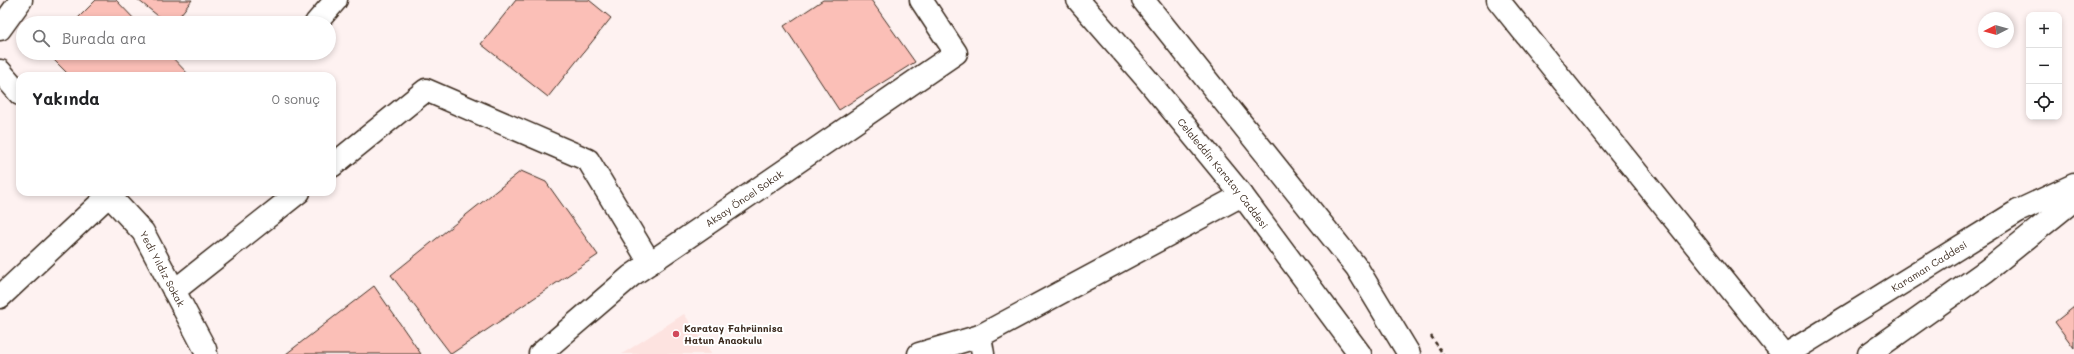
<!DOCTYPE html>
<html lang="tr">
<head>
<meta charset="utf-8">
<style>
  body { margin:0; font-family:Mali,sans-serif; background:#f6f6f6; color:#202124 }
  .controls { position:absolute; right:12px; top:12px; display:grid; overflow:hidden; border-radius:8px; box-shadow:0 2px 6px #0003 }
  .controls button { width:36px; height:36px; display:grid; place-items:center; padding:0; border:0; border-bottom:1px solid #e0e0e0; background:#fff; color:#202124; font:20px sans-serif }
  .compass { position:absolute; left:1978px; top:12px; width:36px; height:36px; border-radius:50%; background:#fff; box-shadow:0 2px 6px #0003; rotate:264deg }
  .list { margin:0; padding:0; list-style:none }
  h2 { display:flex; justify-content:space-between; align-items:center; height:52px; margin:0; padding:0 16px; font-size:17px }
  h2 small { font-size:13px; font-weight:400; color:#757577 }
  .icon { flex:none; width:22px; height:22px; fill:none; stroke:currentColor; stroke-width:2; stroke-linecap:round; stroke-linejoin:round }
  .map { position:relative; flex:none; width:2074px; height:354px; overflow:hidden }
  .search { position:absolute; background:#fff; box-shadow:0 2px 6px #0003; left:16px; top:16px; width:320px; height:44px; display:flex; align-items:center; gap:10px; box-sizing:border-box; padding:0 14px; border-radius:22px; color:#757577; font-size:15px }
  .panel { position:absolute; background:#fff; box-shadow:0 2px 6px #0003; left:16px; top:72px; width:320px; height:124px; border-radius:12px }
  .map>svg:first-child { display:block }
  .built { fill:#fde3e0 }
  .building { fill:#fbbfb7; stroke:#3b2a1e }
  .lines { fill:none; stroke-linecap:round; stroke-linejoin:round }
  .street-casing { stroke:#3b2a1e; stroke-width:25 }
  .secondary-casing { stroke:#3b2a1e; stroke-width:25 }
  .path { stroke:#3b2a1e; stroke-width:2.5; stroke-dasharray:4 3; stroke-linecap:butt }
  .street { stroke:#fff; stroke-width:22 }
  .secondary { stroke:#fff; stroke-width:22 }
  .poi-dot { fill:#d1495b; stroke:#fff; stroke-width:1.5 }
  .labels { text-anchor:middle; stroke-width:4; stroke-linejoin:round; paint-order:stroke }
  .street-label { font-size:10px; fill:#3b2a1e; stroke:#fff }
  .poi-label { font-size:10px; font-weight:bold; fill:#3b2a1e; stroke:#fff; text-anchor:start }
</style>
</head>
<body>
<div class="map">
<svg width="2074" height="354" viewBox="0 0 2074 354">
  <rect width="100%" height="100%" fill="#fef2f1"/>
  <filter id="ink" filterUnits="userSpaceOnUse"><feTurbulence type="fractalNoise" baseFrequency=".025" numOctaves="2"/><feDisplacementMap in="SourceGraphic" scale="8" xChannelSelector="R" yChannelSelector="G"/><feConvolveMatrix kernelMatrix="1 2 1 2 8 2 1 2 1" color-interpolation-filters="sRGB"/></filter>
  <g filter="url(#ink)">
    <path class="built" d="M 684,314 L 712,354 L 622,354 Z"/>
    <g class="building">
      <path d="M 96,0 L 116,0 L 138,23 L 73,23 Z"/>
      <path d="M 138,0 L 192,0 L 174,23 L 167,23 Z"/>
      <path d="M 516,0 L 589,0 L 611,18 L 548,97 L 481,44 Z"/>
      <path d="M 823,0 L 871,0 L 915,62 L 839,110 L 784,26 Z"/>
      <path d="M 47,53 L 168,53 L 190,76 L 70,76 Z"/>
      <path d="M 521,171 L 546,182 L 598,255 L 451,354 L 391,275 Z"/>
      <path d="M 374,286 L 421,354 L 286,354 Z"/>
      <path d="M 2074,307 L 2074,348 L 2055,322 Z"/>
    </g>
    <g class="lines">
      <defs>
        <g id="street">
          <path d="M 1498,0 L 1783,354"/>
          <path d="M 316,23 L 336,0"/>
          <path d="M 0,29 L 21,0"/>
          <path d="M 332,166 L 426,90 L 588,160 L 650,263"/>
          <path d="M 174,291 L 299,192"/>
          <path d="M 0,297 L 109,195"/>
          <path id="s1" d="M 540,354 L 631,276 L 956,53 L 921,0"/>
          <path d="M 919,354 L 980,336"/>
          <path d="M 983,354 L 980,336 L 1242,195"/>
        </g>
        <g id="secondary">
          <path id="s2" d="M 1078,0 L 1145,77 L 1242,195 L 1360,354"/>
          <path d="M 1143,0 L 1357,268 L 1409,354"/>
          <path d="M 0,71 L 20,94"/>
          <path id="s3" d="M 106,192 L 143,232 L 205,349 L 206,354"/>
          <path id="s4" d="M 1787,354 L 2018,211 L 2074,185"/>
          <path d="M 1869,354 L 1986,271 L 2074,200"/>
        </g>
      </defs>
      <use href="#street" class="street-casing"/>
      <use href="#secondary" class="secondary-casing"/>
      <path class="path" d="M 1431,336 L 1443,354"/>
      <use href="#street" class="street"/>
      <use href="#secondary" class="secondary"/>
    </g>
  </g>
  <circle class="poi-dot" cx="676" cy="334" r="4"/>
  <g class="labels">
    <g class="street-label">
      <text dy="4" stroke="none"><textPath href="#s2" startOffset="226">Celaleddin Karatay Caddesi</textPath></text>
      <text dy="4" stroke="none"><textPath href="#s1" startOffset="257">Aksay Öncel Sokak</textPath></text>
      <text dy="4" stroke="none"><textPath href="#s4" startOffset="167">Karaman Caddesi</textPath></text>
      <text dy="4" stroke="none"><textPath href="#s3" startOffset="96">Yedi Yıldız Sokak</textPath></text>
    </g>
    <g class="poi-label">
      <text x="684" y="332">Karatay Fahrünnisa<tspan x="684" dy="12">Hatun Anaokulu</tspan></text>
    </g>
  </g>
</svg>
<div class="controls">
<button>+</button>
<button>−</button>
<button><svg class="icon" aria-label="locate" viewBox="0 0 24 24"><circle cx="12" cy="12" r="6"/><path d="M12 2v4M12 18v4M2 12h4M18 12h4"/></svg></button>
</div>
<svg class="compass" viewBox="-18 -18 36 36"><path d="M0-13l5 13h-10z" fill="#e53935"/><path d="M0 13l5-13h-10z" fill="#757577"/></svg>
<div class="search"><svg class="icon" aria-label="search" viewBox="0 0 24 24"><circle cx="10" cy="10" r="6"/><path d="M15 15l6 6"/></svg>Burada ara</div>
<section class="panel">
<h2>Yakında<small>0 sonuç</small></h2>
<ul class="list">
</ul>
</section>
</div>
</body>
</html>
